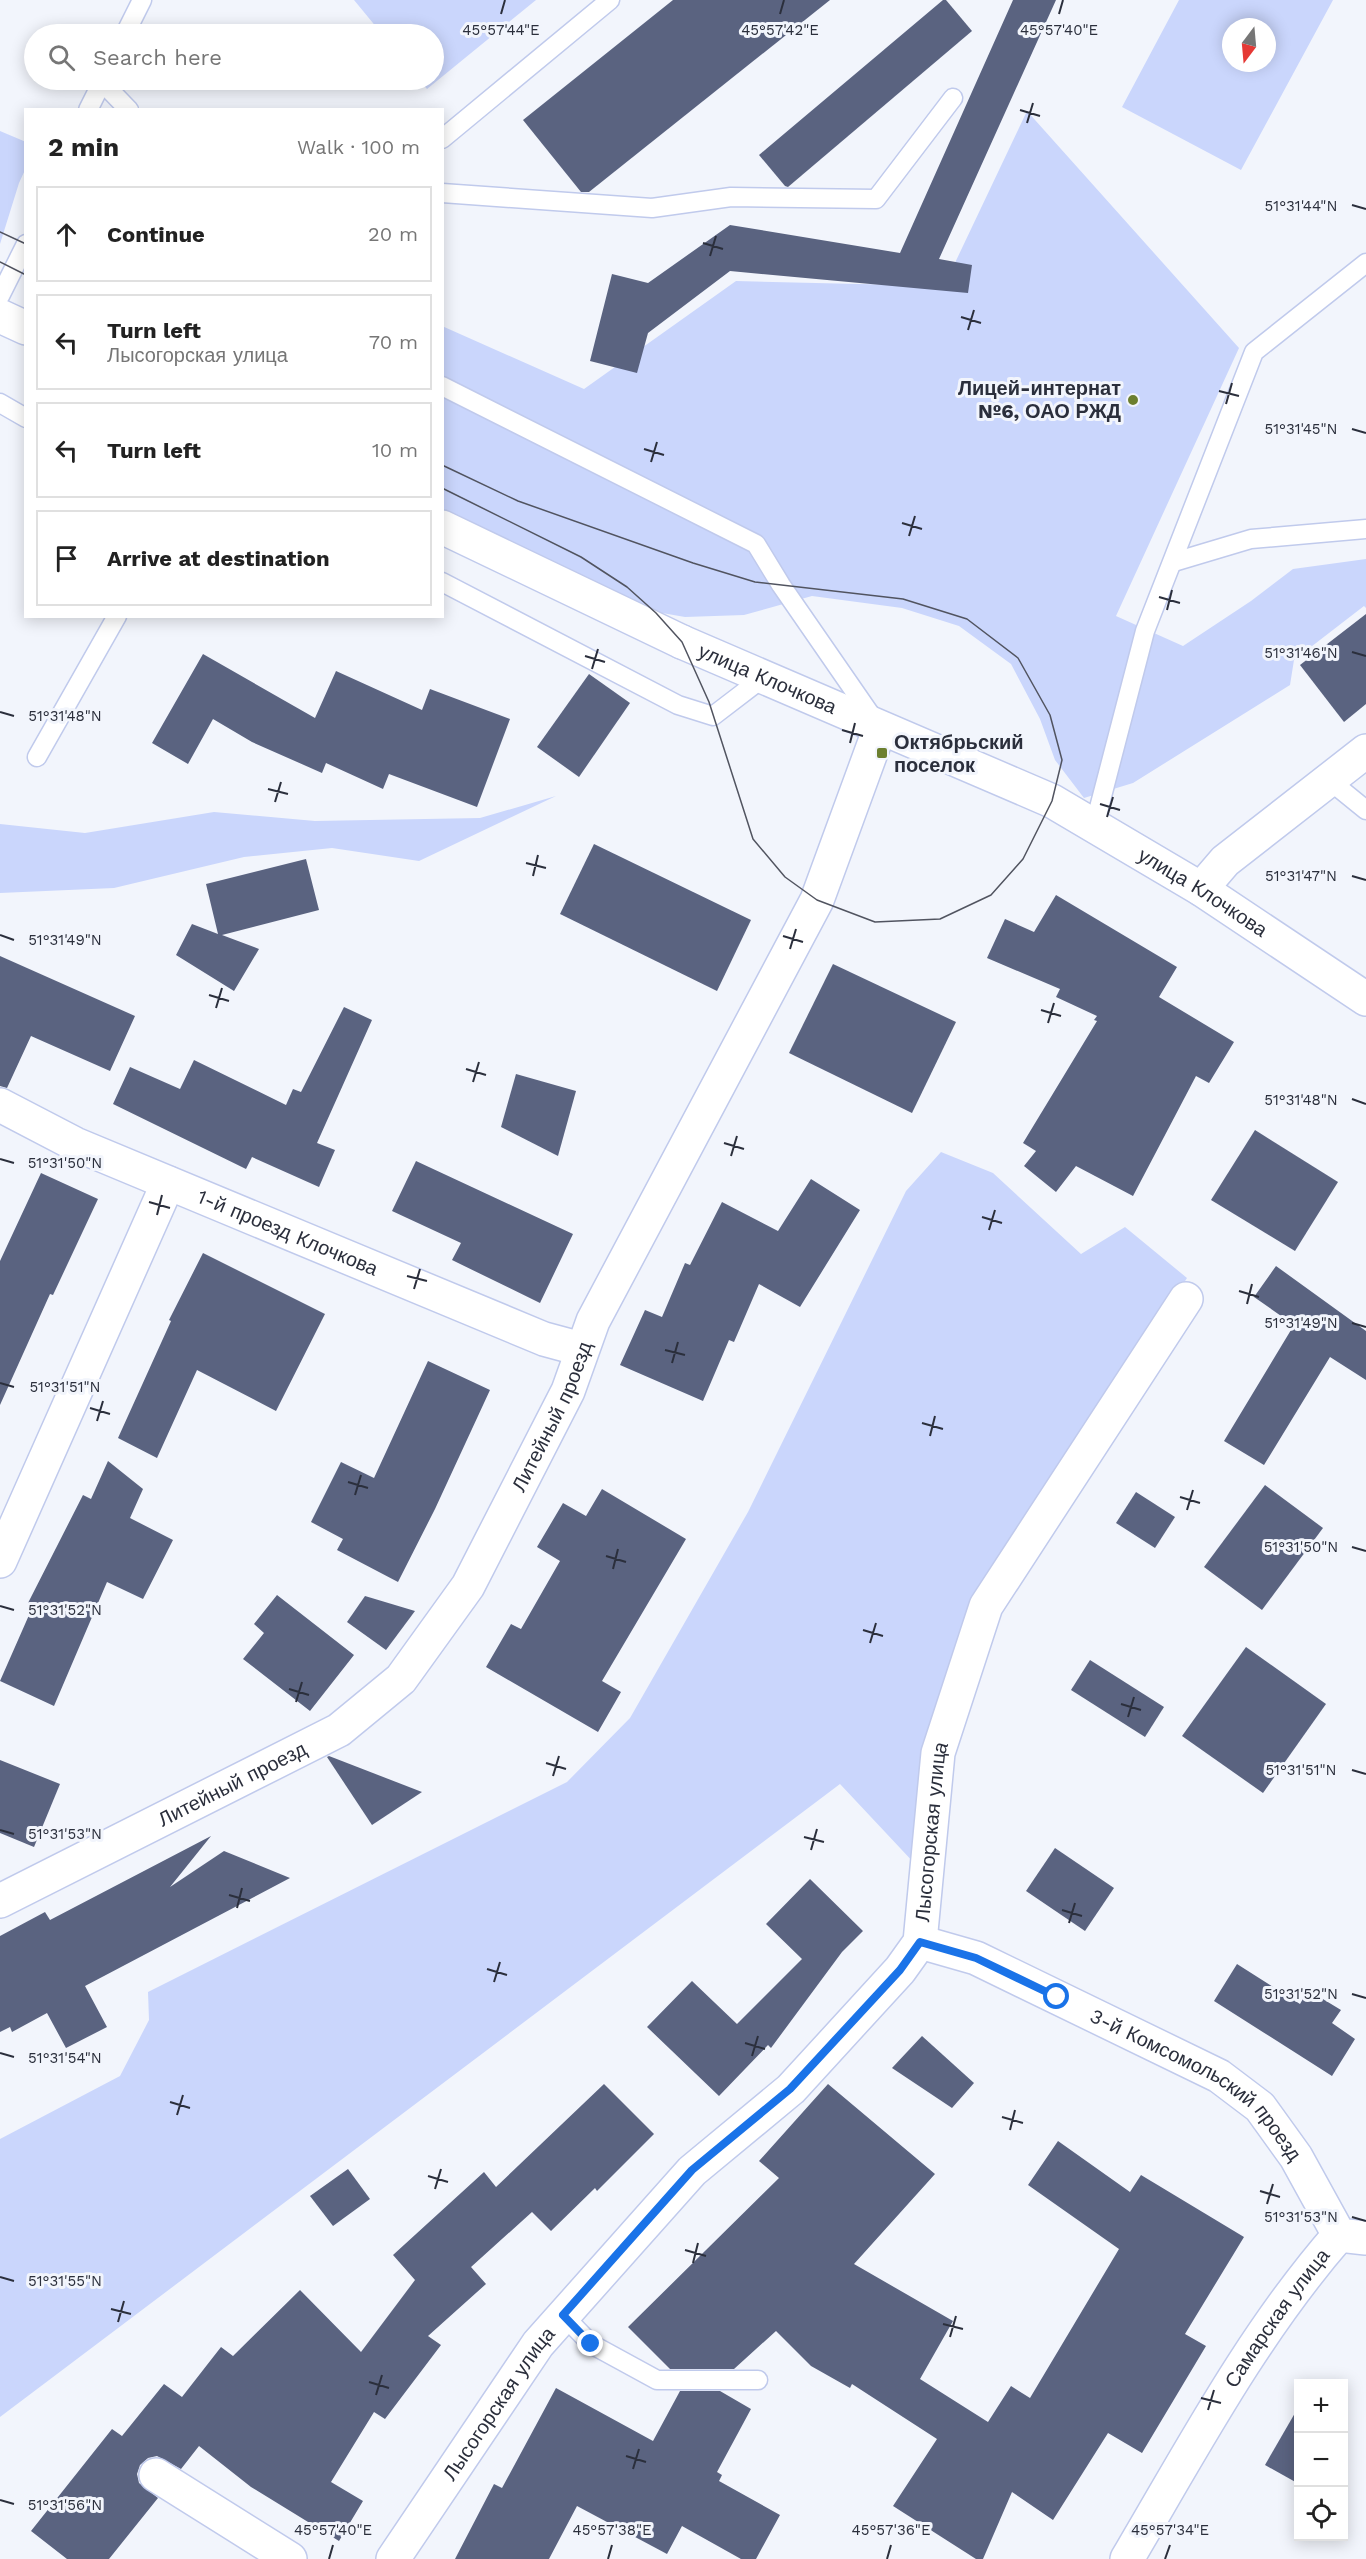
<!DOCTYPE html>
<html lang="en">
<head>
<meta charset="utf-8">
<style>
  body { margin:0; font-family:"Work Sans",sans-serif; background:#f2f2f2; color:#222 }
  .controls { position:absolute; right:18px; bottom:18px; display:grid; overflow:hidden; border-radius:0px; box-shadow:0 3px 15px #0003 }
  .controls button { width:54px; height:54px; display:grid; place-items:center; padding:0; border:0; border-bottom:2px solid #e0e0e0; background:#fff; color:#222; font:30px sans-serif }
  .compass { position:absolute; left:1222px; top:18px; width:54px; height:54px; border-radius:50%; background:#fff; box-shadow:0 3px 15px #0003; rotate:196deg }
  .stop { position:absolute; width:18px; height:18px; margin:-14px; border:4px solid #1a73e8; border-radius:50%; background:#fff }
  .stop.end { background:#1a73e8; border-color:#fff; box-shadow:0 2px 6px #0008 }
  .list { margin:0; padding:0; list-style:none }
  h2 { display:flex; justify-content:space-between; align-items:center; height:78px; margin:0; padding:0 24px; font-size:26px }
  h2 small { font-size:20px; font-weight:400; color:#767676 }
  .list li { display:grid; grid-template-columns:39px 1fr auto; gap:18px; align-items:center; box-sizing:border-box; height:96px; margin:0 12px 12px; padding:0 12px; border:2px solid #e0e0e0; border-radius:0px }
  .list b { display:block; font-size:22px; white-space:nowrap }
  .list p { margin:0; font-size:20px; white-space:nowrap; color:#767676 }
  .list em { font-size:20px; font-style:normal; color:#767676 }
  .icon { flex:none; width:33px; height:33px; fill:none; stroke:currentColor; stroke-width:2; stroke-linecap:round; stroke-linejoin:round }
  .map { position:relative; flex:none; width:1366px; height:2559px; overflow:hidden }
  .search { position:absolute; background:#fff; box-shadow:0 3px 15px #0003; left:24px; top:24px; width:420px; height:66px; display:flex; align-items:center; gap:15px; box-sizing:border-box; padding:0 21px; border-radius:33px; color:#767676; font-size:22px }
  .panel { position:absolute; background:#fff; box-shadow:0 3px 15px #0003; left:24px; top:108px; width:420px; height:510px; border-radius:0px }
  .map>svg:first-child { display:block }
  .green { fill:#cad6fc; fill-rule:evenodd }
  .building { fill:#5a6380 }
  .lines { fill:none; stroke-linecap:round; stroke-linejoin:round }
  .lane-casing { stroke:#c0caec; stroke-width:21 }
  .street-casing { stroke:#c0caec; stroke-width:36 }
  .secondary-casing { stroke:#c0caec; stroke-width:36 }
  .lane { stroke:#fff; stroke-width:18 }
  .street { stroke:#fff; stroke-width:33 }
  .secondary { stroke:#fff; stroke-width:33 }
  .tram { stroke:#515460; stroke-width:1.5 }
  .route { stroke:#1a73e8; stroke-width:8 }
  .ticks { fill:none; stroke:#2b2f3c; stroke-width:2 }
  .poi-dot { fill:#6c7f2f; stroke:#f2f5fc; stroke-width:2 }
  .labels { text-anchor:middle; stroke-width:6; stroke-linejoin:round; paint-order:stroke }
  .poi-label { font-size:20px; font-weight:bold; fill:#2b2f3c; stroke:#f2f5fc; text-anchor:end }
  .street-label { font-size:20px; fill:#2b2f3c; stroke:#f2f5fc }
  .ticks-label { font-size:15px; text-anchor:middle; fill:#2b2f3c; stroke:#f2f5fc; stroke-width:6; stroke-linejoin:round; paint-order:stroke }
</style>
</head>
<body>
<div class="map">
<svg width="1366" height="2559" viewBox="0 0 1366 2559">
  <rect width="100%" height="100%" fill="#f2f5fc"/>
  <g class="green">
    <path d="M 354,0 L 536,0 L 427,89 L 419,80 L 434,80 L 434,34 L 382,34 Z"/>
    <path d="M 1179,0 L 1333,0 L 1241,170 L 1122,107 ZM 1231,27 L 1267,27 L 1267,63 L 1231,63 Z"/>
    <path d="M 1027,111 L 1239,348 L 1116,616 L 1183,646 L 1251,601 L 1293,569 L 1366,559 L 1366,608 L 1364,606 L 1294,660 L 1290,685 L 1133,783 L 1084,798 L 1055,760 L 1040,719 L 1011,664 L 959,626 L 902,608 L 812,596 L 744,615 L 685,617 L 639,609 L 443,511 L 442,326 L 584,389 L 736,281 L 944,286 Z"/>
    <path d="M 0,131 L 26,142 L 25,170 L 19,183 L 0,244 Z"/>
    <path d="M 556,796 L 419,861 L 332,848 L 244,857 L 114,888 L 0,893 L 0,824 L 85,833 L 214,812 L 315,821 L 480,818 Z"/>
    <path d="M 941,1152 L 993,1173 L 1081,1254 L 1125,1227 L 1187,1278 L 980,1599 L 916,1865 L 840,1784 L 0,2417 L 0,2139 L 120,2076 L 149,2020 L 148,1992 L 567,1782 L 630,1718 L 748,1512 L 906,1191 Z"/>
  </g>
  <g class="building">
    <path d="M 673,0 L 830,0 L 589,192 L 581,192 L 523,120 Z"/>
    <path d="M 943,0 L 946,0 L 972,31 L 788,187 L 785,186 L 759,155 Z"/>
    <path d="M 1013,0 L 1056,0 L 939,259 L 972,265 L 968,293 L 730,271 L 648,333 L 637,373 L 590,361 L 612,274 L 648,283 L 730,225 L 900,253 Z"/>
    <path d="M 1366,614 L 1366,704 L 1344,722 L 1300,665 Z"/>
    <path d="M 203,654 L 315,718 L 336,671 L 422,710 L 430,689 L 510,719 L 477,807 L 389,774 L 383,789 L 326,763 L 322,773 L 252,742 L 213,719 L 188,764 L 152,743 Z"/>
    <path d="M 589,674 L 630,703 L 579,777 L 537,747 Z"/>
    <path d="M 594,844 L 751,920 L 717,991 L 560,914 Z"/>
    <path d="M 306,859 L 319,910 L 222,935 L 259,949 L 234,991 L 176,955 L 192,924 L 218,934 L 206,884 Z"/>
    <path d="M 1056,895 L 1177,967 L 1159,997 L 1234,1042 L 1209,1083 L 1196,1076 L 1133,1196 L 1076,1166 L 1056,1192 L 1024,1166 L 1036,1151 L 1023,1143 L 1097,1021 L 1094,1020 L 1097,1016 L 1056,997 L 1060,989 L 987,958 L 1005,919 L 1034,932 Z"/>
    <path d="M 0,956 L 135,1016 L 110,1071 L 31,1036 L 7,1088 L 0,1086 Z"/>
    <path d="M 833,964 L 956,1022 L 912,1113 L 789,1053 Z"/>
    <path d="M 344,1007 L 372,1020 L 317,1143 L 335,1150 L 319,1187 L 252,1157 L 246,1169 L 113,1104 L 130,1067 L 180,1089 L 194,1060 L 286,1105 L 293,1089 L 301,1092 Z"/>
    <path d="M 516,1074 L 576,1091 L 558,1156 L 501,1127 Z"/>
    <path d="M 1255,1130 L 1338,1182 L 1295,1251 L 1211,1200 Z"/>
    <path d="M 416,1161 L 573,1234 L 540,1303 L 452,1260 L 461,1243 L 392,1211 Z"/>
    <path d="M 41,1173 L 98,1199 L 53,1295 L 50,1294 L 0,1405 L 0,1261 Z"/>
    <path d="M 811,1179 L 860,1210 L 800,1307 L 759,1284 L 734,1342 L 729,1340 L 703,1401 L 620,1365 L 645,1310 L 662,1317 L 685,1263 L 690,1265 L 722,1202 L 778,1231 Z"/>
    <path d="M 203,1253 L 325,1314 L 276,1411 L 197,1370 L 157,1458 L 118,1438 L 171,1321 L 169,1320 Z"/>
    <path d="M 1276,1266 L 1366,1331 L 1366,1380 L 1330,1357 L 1264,1465 L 1224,1441 L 1294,1325 L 1254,1297 Z"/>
    <path d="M 428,1361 L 490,1390 L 435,1509 L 398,1582 L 337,1550 L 343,1539 L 311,1522 L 341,1462 L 374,1478 Z"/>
    <path d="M 108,1461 L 143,1489 L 130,1518 L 173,1540 L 143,1599 L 107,1582 L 54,1706 L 0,1681 L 33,1606 L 28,1603 L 83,1495 L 91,1499 Z"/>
    <path d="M 1265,1485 L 1323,1528 L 1262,1610 L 1204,1567 Z"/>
    <path d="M 602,1489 L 686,1539 L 602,1681 L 621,1692 L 598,1732 L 486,1667 L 511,1624 L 521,1629 L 560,1561 L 537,1547 L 563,1503 L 586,1516 Z"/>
    <path d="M 1136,1492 L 1175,1517 L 1155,1548 L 1116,1523 Z"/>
    <path d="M 277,1595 L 354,1655 L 310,1711 L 243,1659 L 264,1633 L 254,1624 Z"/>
    <path d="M 365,1596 L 415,1611 L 386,1650 L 347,1622 Z"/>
    <path d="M 1246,1647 L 1326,1704 L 1263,1793 L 1182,1736 Z"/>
    <path d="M 1090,1660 L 1164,1707 L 1145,1737 L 1071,1690 Z"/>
    <path d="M 329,1756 L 422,1792 L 372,1825 L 327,1757 Z"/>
    <path d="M 0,1760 L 60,1784 L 34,1847 L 0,1833 Z"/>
    <path d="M 211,1836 L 170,1887 L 224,1851 L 290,1878 L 85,1986 L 107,2027 L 66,2048 L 47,2013 L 12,2032 L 10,2027 L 0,2032 L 0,1936 L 45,1912 L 50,1920 Z"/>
    <path d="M 1055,1848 L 1114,1888 L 1085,1931 L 1026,1891 Z"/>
    <path d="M 810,1879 L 863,1931 L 842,1952 L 771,2048 L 768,2045 L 719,2096 L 647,2027 L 692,1981 L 737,2024 L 802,1959 L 766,1924 Z"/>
    <path d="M 1237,1964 L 1300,2004 L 1308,1990 L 1341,2010 L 1332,2023 L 1355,2039 L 1332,2076 L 1214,2001 Z"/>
    <path d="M 922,2036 L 974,2083 L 952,2108 L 892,2068 Z"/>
    <path d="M 604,2084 L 654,2134 L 597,2191 L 595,2188 L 551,2231 L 532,2212 L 471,2267 L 486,2284 L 428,2336 L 441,2345 L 385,2419 L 374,2412 L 331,2482 L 363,2501 L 339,2541 L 251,2487 L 199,2446 L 181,2469 L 157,2456 L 148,2458 L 140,2465 L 137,2474 L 139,2483 L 158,2498 L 109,2559 L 67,2559 L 31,2531 L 112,2429 L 122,2436 L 164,2384 L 182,2397 L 221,2347 L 233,2356 L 300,2290 L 361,2352 L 415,2280 L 393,2255 L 484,2172 L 496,2187 Z"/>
    <path d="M 828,2084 L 935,2174 L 854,2264 L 953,2321 L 920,2379 L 988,2422 L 1011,2386 L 1030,2398 L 1119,2249 L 1028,2185 L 1058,2141 L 1130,2192 L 1141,2175 L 1244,2237 L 1185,2334 L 1206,2346 L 1142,2453 L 1108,2433 L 1053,2520 L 1012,2492 L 983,2559 L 976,2559 L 893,2506 L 937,2439 L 852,2384 L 850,2388 L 811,2366 L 776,2331 L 734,2369 L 670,2369 L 628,2327 L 779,2178 L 759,2161 Z"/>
    <path d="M 348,2169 L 370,2199 L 333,2226 L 310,2196 Z"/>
    <path d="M 556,2388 L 653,2441 L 680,2391 L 720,2391 L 751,2409 L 717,2472 L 722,2475 L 719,2481 L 780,2515 L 756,2559 L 741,2559 L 682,2526 L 667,2554 L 577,2506 L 549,2559 L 455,2559 L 494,2484 L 502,2488 Z"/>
    <path d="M 1295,2413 L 1299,2414 L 1299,2484 L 1265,2465 Z"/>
  </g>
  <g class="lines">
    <defs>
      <g id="lane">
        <path d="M 125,34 L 142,0"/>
        <path d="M 102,82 L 129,110"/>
        <path d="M 88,110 L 103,80"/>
        <path d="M 442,139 L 610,0"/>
        <path d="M 442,193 L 652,208 L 731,197 L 876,199 L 953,98"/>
        <path d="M 0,296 L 26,244"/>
        <path d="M 442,386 L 756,544 L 781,585 L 875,721"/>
        <path d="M 0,403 L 26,418"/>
        <path d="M 1174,562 L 1251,539 L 1366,529"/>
        <path d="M 442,582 L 678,705 L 713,716 L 764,677"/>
        <path d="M 37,757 L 117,616"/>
        <path d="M 1329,780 L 1366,810"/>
        <path d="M 1094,827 L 1145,631 L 1254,352 L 1366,263"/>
        <path d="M 563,2315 L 591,2344 L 657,2380 L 758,2380"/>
      </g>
      <g id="street">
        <path id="s1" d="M 682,642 L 1052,801 L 1201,889 L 1366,999"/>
        <path d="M 1201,889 L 1225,861 L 1366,751"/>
        <path id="s2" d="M 0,1105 L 75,1144 L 544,1339 L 581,1349"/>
        <path d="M 0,1561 L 168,1183"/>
        <path id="s3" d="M 0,1901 L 339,1730 L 401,1679 L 468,1586 L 568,1391 L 593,1321 L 817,900 L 880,728"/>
        <path id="s4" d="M 920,1942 L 976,1958 L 1219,2076 L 1260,2107 L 1296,2157 L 1339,2235 L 1366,2238"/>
        <path d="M 156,2475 L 290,2559"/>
        <path id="s5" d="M 393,2559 L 538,2344 L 692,2171 L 791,2089 L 900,1970 L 920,1942 L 938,1753 L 986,1606 L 1186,1299"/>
        <path id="s6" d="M 1127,2559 C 1192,2449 1254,2332 1339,2235"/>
      </g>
      <g id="secondary">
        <path d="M 0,316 L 26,328"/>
        <path d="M 442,527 L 682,642"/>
      </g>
    </defs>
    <use href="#lane" class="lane-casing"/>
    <use href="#street" class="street-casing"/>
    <use href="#secondary" class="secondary-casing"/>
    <use href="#lane" class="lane"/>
    <use href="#street" class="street"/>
    <use href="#secondary" class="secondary"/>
    <g class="tram">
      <path d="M 0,232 L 26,244"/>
      <path d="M 0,262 L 26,275"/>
      <path d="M 442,465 L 518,501 L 693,563 L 755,582 L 903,599 L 967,619 L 1018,658 L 1050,715 L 1062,760 L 1052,801 L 1023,859 L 991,895 L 940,919 L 875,922 L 817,900 L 785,877 L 753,839 L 709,702 L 682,642 L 656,613 L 627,587 L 581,557 L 442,488"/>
    </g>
  </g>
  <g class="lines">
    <path class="route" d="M 591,2344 L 563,2315 L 692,2170 L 790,2089 L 900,1970 L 920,1942 L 976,1958 L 1057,1997"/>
  </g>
  <path class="ticks" d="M 501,14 L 505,0M 780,14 L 784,0M 1059,14 L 1063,0M 1020,110 L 1040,116M 1027,123 L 1033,103M 1352,205 L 1366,209M 703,243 L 723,249M 710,256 L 716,236M 961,317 L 981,323M 968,330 L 974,310M 1219,391 L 1239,396M 1226,404 L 1232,383M 1352,429 L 1366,433M 644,449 L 664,455M 651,462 L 657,442M 902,523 L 922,529M 909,536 L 915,516M 1159,597 L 1180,603M 1167,610 L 1172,590M 1352,652 L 1366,656M 585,656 L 605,662M 592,669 L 598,649M 0,712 L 14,716M 842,730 L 863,736M 850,743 L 855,723M 268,789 L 288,794M 275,802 L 281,782M 1100,804 L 1120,810M 1107,817 L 1113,797M 526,863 L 546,868M 533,876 L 538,855M 1352,876 L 1366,880M 0,935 L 14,940M 783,936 L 803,942M 790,949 L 796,929M 209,995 L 229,1001M 216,1008 L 222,988M 1041,1010 L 1061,1016M 1048,1023 L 1054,1003M 466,1069 L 486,1075M 473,1082 L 479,1062M 1352,1099 L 1366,1104M 724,1143 L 744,1149M 731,1156 L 737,1136M 0,1159 L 14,1163M 149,1202 L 170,1208M 157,1215 L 162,1195M 982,1217 L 1002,1223M 989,1230 L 995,1210M 407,1276 L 427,1281M 414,1289 L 420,1269M 1239,1291 L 1259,1297M 1247,1304 L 1252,1284M 1352,1323 L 1366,1327M 665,1350 L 685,1355M 672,1363 L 678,1342M 0,1383 L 14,1387M 90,1408 L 110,1414M 97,1421 L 103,1401M 922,1423 L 943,1429M 930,1436 L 935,1416M 348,1482 L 368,1488M 355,1495 L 361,1475M 1180,1497 L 1200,1503M 1187,1510 L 1193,1490M 1352,1547 L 1366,1551M 606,1556 L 626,1562M 613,1569 L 618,1549M 0,1606 L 14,1610M 863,1630 L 883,1636M 870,1643 L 876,1623M 289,1689 L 309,1695M 296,1702 L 302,1682M 1121,1704 L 1141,1710M 1128,1717 L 1134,1697M 546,1763 L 566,1769M 1352,1770 L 1366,1774M 553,1776 L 559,1756M 0,1830 L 14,1834M 804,1837 L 824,1842M 811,1850 L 817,1829M 229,1895 L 250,1901M 237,1908 L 242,1888M 1062,1910 L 1082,1916M 1069,1923 L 1075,1903M 487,1969 L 507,1975M 494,1982 L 500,1962M 1352,1994 L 1366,1998M 745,2043 L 765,2049M 0,2053 L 14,2057M 752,2056 L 758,2036M 170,2102 L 190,2108M 177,2115 L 183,2095M 1002,2117 L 1023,2123M 1010,2130 L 1015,2110M 428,2176 L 448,2182M 435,2189 L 441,2169M 1260,2191 L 1280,2197M 1267,2204 L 1273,2184M 1352,2217 L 1366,2221M 685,2250 L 706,2256M 693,2263 L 698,2243M 0,2277 L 14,2281M 111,2309 L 131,2314M 118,2322 L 124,2301M 943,2324 L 963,2329M 950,2337 L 956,2316M 369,2382 L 389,2388M 376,2395 L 382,2375M 1201,2398 L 1221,2403M 1208,2410 L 1214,2390M 626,2456 L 646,2462M 633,2469 L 639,2449M 0,2500 L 14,2504M 329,2559 L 333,2545M 608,2559 L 612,2545M 887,2559 L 891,2545M 1165,2559 L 1170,2545"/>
  <g class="poi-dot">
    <circle cx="1133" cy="400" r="6"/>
    <rect x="876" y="747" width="12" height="12" rx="3"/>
  </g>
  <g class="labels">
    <g class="poi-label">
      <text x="1121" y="395">Лицей-интернат<tspan x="1121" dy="23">№6, ОАО РЖД</tspan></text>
      <text x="894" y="749" text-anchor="start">Октябрьский<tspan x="894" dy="23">поселок</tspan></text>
    </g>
    <g class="street-label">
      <text dy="7" stroke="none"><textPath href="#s1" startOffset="93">улица Клочкова</textPath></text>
      <text dy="7" stroke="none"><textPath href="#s1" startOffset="579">улица Клочкова</textPath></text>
      <text dy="7" stroke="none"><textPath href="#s2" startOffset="315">1-й проезд Клочкова</textPath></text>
      <text dy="7" stroke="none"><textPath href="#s3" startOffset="764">Литейный проезд</textPath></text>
      <text dy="7" stroke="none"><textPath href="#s3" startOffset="260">Литейный проезд</textPath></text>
      <text dy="7" stroke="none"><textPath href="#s5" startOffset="926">Лысогорская улица</textPath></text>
      <text dy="7" stroke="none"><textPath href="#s4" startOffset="315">3-й Комсомольский проезд</textPath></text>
      <text dy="7" stroke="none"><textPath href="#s6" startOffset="284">Самарская улица</textPath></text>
      <text dy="7" stroke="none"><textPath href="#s5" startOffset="188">Лысогорская улица</textPath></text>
    </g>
  </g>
  <g class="ticks-label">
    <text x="501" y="35">45°57'44"E</text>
    <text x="780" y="35">45°57'42"E</text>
    <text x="1059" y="35">45°57'40"E</text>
    <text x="1301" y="211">51°31'44"N</text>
    <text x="1301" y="434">51°31'45"N</text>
    <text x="1301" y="658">51°31'46"N</text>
    <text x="65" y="721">51°31'48"N</text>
    <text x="1301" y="881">51°31'47"N</text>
    <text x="65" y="945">51°31'49"N</text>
    <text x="1301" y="1105">51°31'48"N</text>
    <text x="65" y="1168">51°31'50"N</text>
    <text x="1301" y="1328">51°31'49"N</text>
    <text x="65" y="1392">51°31'51"N</text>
    <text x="1301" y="1552">51°31'50"N</text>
    <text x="65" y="1615">51°31'52"N</text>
    <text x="1301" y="1775">51°31'51"N</text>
    <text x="65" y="1839">51°31'53"N</text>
    <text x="1301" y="1999">51°31'52"N</text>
    <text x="65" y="2063">51°31'54"N</text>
    <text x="1301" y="2222">51°31'53"N</text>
    <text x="65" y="2286">51°31'55"N</text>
    <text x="65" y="2510">51°31'56"N</text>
    <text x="333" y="2535">45°57'40"E</text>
    <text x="612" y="2535">45°57'38"E</text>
    <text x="891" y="2535">45°57'36"E</text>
    <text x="1170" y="2535">45°57'34"E</text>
  </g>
</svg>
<div class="controls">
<button>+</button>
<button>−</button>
<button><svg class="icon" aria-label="locate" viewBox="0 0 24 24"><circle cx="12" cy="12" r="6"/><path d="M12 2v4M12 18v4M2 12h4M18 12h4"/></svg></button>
</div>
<svg class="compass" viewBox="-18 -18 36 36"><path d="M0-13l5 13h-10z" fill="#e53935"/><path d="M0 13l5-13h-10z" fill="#767676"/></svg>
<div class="stop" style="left:1057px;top:1997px"></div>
<div class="stop end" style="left:591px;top:2344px"></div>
<div class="search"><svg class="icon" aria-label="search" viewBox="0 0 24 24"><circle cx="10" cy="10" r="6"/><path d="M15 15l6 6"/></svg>Search here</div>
<section class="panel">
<h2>2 min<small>Walk · 100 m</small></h2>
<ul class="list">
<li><svg class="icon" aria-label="ahead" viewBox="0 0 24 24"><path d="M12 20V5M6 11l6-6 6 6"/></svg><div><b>Continue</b></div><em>20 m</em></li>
<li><svg class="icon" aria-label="left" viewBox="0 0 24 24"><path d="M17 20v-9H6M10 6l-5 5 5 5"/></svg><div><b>Turn left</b><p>Лысогорская улица</p></div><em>70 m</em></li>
<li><svg class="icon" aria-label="left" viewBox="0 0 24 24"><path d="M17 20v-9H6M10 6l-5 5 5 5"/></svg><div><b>Turn left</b></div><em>10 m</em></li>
<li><svg class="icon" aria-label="arrive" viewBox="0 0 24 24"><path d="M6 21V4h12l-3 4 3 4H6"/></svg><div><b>Arrive at destination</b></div></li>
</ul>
</section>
</div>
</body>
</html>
